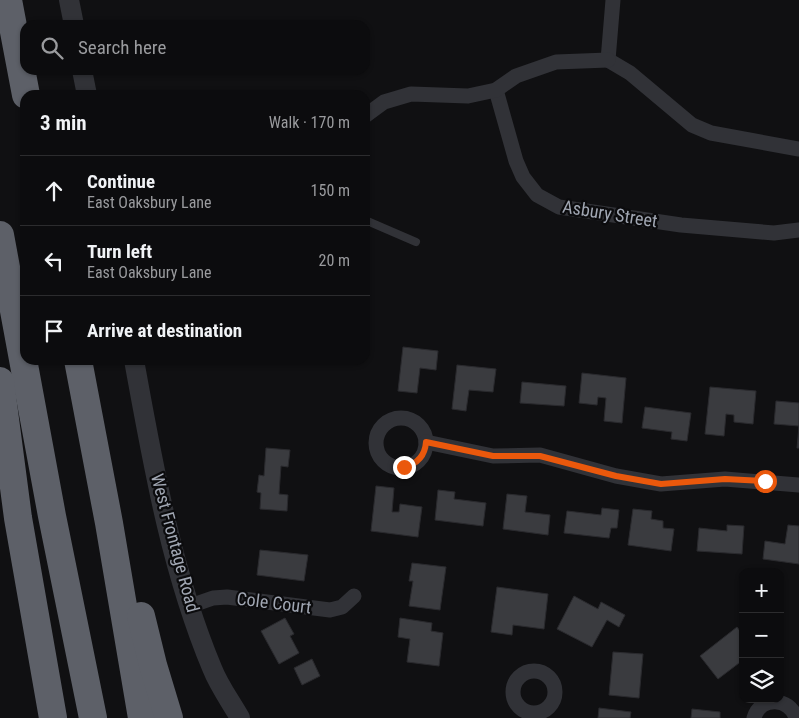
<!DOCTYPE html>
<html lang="en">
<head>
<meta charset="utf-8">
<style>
  body { margin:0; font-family:"Roboto Condensed",sans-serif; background:#151517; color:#f1f3f6 }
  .controls { position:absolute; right:15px; bottom:15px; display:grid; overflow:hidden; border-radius:10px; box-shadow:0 1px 4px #0004 }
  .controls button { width:45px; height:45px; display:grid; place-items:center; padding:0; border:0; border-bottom:1px solid #2c2c2e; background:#0c0c0e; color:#f1f3f6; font:25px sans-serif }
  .stop { position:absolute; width:15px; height:15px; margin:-11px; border:4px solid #ea580c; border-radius:50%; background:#fff }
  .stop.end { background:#ea580c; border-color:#fff; box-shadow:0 1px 5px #0008 }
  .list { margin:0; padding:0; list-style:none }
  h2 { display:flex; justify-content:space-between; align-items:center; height:65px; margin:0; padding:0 20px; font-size:21px }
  h2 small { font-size:16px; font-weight:400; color:#9a9b9e }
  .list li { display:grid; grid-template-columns:32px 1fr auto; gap:15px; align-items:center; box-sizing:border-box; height:70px; padding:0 20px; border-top:1px solid #2c2c2e }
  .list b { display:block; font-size:19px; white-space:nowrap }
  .list p { margin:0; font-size:16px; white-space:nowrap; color:#9a9b9e }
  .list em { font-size:16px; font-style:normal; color:#9a9b9e }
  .icon { flex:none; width:28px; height:28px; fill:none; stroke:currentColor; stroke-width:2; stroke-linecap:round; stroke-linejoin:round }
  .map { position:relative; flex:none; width:799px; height:718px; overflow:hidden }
  .search { position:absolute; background:#0c0c0e; box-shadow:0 1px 4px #0004; left:20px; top:20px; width:350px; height:55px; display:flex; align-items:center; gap:12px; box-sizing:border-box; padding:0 18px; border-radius:15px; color:#9a9b9e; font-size:19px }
  .panel { position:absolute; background:#0c0c0e; box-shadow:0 1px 4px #0004; left:20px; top:90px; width:350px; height:275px; border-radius:15px }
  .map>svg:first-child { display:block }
  .building { fill:#3a3b3f; stroke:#2a2a2e }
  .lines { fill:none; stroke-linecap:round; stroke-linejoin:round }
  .service { stroke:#313237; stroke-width:8 }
  .minor { stroke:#313237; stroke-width:15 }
  .tertiary { stroke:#313237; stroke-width:20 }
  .motorway { stroke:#5d6068; stroke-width:28 }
  .route { stroke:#ea580c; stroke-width:6 }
  .labels { text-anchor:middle; stroke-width:4.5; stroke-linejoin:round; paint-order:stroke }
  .street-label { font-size:18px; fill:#a1a7b3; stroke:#0b0b0d }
</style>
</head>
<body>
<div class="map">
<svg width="799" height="718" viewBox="0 0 799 718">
  <rect width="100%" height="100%" fill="#101012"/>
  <g class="building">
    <path d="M 403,347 L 438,351 L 436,370 L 420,368 L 417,393 L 398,391 Z"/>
    <path d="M 457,365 L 496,369 L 493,392 L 469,390 L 466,411 L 452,409 Z"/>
    <path d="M 582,373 L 626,378 L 622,423 L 604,421 L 606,398 L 598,397 L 597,405 L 579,403 Z"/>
    <path d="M 522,382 L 566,386 L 564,406 L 520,403 Z"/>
    <path d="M 710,387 L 756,391 L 753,424 L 734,422 L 734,415 L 726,414 L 724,436 L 705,434 Z"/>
    <path d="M 776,401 L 799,403 L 799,448 L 797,448 L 799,426 L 774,424 Z"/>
    <path d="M 645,407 L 691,413 L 687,441 L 671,439 L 672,432 L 642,428 Z"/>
    <path d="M 266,448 L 290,450 L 288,467 L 281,466 L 279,494 L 288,495 L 287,511 L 260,509 L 261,493 L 257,492 L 259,475 L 264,476 Z"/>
    <path d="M 376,486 L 394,488 L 392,512 L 399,512 L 400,504 L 422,507 L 418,537 L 371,531 Z"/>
    <path d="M 438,490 L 455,492 L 454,499 L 486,503 L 483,526 L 435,520 Z"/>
    <path d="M 507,494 L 527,496 L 525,512 L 550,515 L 548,535 L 503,529 Z"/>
    <path d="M 602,508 L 619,510 L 617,528 L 611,528 L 609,538 L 564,533 L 567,511 L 601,515 Z"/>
    <path d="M 633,509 L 652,511 L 651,519 L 663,521 L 663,528 L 674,529 L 671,551 L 628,545 Z"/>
    <path d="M 727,525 L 744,526 L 742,554 L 697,551 L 699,528 L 727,531 Z"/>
    <path d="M 788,525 L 799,526 L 799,564 L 763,559 L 765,541 L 785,544 Z"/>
    <path d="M 260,550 L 308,555 L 304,581 L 257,575 Z"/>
    <path d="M 412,563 L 446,567 L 440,610 L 409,606 L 413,581 L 409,581 Z"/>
    <path d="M 497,587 L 548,594 L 544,629 L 513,625 L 512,635 L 491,632 Z"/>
    <path d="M 574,596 L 598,609 L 601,602 L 625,615 L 619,627 L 607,620 L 592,647 L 557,629 Z"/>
    <path d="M 285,618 L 294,634 L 290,636 L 299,653 L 279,664 L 261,631 Z"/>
    <path d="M 400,618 L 432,623 L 431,631 L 443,633 L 439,666 L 407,662 L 410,639 L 398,637 Z"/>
    <path d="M 737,627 L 743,635 L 743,660 L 718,679 L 700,656 Z"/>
    <path d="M 613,652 L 643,654 L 639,698 L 609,695 Z"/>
    <path d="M 312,659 L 320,676 L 302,685 L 294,668 Z"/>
    <path d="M 599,708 L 631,712 L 630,718 L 598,718 Z"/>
    <path d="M 692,709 L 720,712 L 720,718 L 691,718 Z"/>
  </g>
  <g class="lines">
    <path class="service" d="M 365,220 L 416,242"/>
    <g class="minor">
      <path d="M 608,60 L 630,73 L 692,125 L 711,133 L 799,149"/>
      <path d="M 608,60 L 613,0"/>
      <path d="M 496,90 L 516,161 L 523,177 L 537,195 L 559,207 L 681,225 L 774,233 L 799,230"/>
      <path d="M 365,116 L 384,102 L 411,94 L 468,96 L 496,90 L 516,76 L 556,62 L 608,60"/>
      <circle cx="401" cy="443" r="25"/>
      <path d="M 426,442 L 493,456 L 540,455 L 616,476 L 661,484 L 725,479 L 799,485"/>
      <path d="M 190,606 L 213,598 L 227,597 L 330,610 L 342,607 L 354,596"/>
      <circle cx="534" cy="692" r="21"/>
      <path d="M 754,718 C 760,696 790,697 796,718"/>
    </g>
    <g class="tertiary">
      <path d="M 69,0 L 74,25"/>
      <path d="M 82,70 L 87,95"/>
      <path d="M 134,360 C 153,464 171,570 212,668 C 219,686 231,702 240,718"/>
    </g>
    <g class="motorway">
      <path d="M 8,0 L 26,95"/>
      <path d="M 0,235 L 52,516 L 93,718"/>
      <path d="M 78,360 L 109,523 L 142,718"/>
      <path d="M 0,381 L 18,518 L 53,718"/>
      <path d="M 141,616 L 153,665 L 169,718"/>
    </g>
  </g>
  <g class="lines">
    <path class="route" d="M 404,467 C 417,464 425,456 426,442 L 493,456 L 540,456 L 616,476 L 661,484 L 725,479 L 765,481"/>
  </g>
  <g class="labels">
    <g class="street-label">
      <text transform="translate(610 214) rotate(9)" y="6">Asbury Street</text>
      <text transform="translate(175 543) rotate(75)" y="6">West Frontage Road</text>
      <text transform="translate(274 603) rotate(7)" y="6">Cole Court</text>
    </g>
  </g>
</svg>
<div class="controls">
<button>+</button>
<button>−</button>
<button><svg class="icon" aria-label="layers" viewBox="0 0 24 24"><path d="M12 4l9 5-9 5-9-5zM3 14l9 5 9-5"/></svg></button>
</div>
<div class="stop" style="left:765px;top:481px"></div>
<div class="stop end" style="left:404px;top:467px"></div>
<div class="search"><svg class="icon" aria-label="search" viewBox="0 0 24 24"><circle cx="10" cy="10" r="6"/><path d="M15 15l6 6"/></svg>Search here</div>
<section class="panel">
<h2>3 min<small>Walk · 170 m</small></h2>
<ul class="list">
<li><svg class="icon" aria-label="ahead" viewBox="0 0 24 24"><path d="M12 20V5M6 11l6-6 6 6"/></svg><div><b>Continue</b><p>East Oaksbury Lane</p></div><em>150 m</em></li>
<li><svg class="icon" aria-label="left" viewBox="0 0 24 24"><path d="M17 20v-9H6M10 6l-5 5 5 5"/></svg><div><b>Turn left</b><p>East Oaksbury Lane</p></div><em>20 m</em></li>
<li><svg class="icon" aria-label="arrive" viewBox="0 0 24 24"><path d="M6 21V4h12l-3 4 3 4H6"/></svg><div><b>Arrive at destination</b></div></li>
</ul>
</section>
</div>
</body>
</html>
